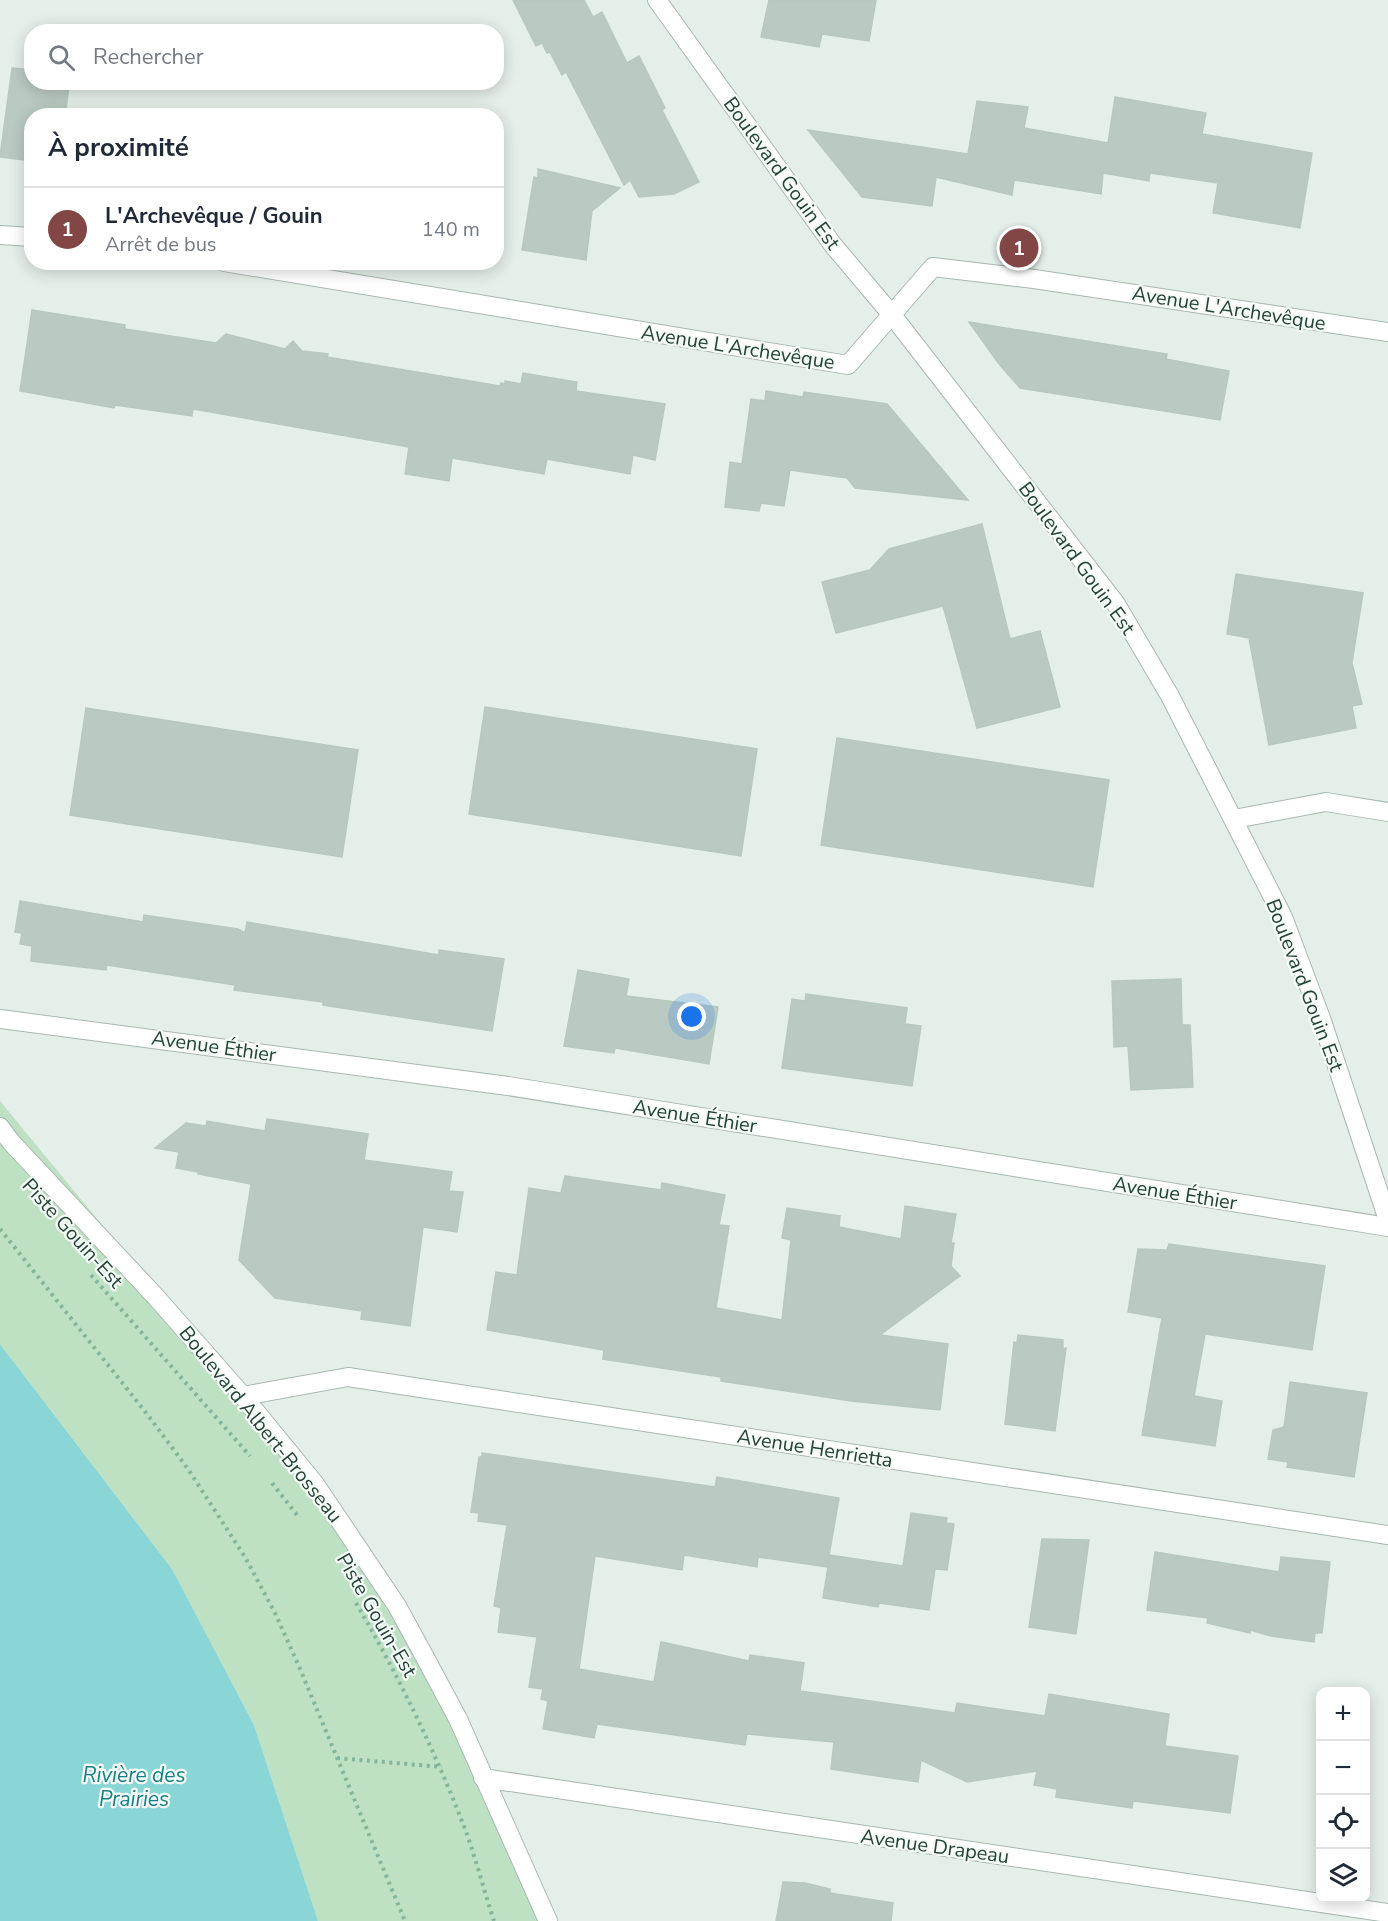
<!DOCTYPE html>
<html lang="fr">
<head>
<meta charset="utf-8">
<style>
  body { margin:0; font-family:"Nunito Sans",sans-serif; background:#f2f2f3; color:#1f2937 }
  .controls { position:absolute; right:18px; bottom:18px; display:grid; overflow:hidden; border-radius:12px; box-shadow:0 3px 15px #0003 }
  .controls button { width:54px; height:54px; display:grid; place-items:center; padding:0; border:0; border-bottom:2px solid #e0e1e3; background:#fff; color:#1f2937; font:30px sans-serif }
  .you { position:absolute; left:692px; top:1017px; width:21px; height:21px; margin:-15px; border:4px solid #fff; border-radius:50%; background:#1a73e8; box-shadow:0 0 0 9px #1a73e833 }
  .badge { display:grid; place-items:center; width:39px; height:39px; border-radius:50%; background:#824645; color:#fff; font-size:20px; font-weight:700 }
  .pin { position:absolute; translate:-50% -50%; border:3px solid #fff; box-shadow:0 2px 6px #0006 }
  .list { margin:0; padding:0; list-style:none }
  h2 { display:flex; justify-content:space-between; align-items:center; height:78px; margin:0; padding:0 24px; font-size:26px }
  h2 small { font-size:20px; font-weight:400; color:#747a83 }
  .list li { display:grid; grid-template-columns:39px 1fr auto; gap:18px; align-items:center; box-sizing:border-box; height:84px; padding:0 24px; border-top:2px solid #e0e1e3 }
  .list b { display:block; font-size:22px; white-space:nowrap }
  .list p { margin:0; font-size:20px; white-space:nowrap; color:#747a83 }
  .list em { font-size:20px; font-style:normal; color:#747a83 }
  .icon { flex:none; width:33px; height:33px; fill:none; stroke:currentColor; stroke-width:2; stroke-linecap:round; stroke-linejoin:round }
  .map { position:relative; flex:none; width:1388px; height:1921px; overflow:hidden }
  .search { position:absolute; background:#fff; box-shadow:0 3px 15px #0003; left:24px; top:24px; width:480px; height:66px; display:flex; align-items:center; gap:15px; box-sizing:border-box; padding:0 21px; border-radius:24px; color:#747a83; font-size:22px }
  .panel { position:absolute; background:#fff; box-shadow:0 3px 15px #0003; left:24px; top:108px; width:480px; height:162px; border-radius:24px }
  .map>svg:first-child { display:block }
  .green { fill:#bde1c2 }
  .water { fill:#8ad6d7 }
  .building { fill:#bacac2; stroke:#b7c9bf; stroke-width:1.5 }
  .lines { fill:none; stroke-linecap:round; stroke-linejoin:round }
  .minor-casing { stroke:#a7b8b0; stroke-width:20 }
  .tertiary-casing { stroke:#a7b8b0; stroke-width:20 }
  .path { stroke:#83b59f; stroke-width:4; stroke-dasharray:3 4.5; stroke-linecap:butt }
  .minor { stroke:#fff; stroke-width:18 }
  .tertiary { stroke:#fff; stroke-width:18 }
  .labels { text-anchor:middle; stroke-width:4.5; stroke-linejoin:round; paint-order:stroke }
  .street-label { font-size:20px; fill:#224336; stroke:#f6fbf8 }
  .water-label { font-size:21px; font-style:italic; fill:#178084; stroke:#f6fbf8 }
</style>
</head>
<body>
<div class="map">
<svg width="1388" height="1921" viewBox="0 0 1388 1921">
  <rect width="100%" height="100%" fill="#e5efe9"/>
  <path class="green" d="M 0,1101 L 243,1396 L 427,1661 L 551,1921 L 318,1921 L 254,1725 L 172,1569 L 0,1344 Z"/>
  <path class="water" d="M 0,1344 L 172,1569 L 254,1725 L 318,1921 L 0,1921 Z"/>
  <g class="building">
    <path d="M 513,0 L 584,0 L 593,17 L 602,12 L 627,63 L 639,56 L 665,108 L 662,110 L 699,182 L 674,194 L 639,197 L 630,180 L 624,185 L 566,72 L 562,75 L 550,52 L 547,53 L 542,43 L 536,46 Z"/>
    <path d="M 769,0 L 876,0 L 869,41 L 822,34 L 819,47 L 761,37 Z"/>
    <path d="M 12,68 L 32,70 L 32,82 L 47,82 L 69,86 L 65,116 L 32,116 L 32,161 L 0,157 Z"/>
    <path d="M 1115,97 L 1206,113 L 1202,134 L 1312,153 L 1300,228 L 1213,213 L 1218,183 L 1150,173 L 1149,181 L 1103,173 L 1101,194 L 1014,180 L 1012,195 L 936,177 L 932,206 L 862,197 L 808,130 L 968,154 L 977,101 L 1028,107 L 1024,128 L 1108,143 Z"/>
    <path d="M 538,169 L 620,188 L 592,211 L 586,260 L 522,250 L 534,177 L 538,178 Z"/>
    <path d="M 32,310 L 125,325 L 125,329 L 216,343 L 226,334 L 285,349 L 293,341 L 302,351 L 328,354 L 327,357 L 500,386 L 501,383 L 505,384 L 505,381 L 521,384 L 523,373 L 577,382 L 576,391 L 665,404 L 655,460 L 633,455 L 630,474 L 547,459 L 544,474 L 452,458 L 449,481 L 405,474 L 409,447 L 193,409 L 192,416 L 115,405 L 114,408 L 20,391 Z"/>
    <path d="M 969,322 L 1167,354 L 1166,359 L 1229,371 L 1220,420 L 1020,388 L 999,364 Z"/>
    <path d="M 766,391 L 803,397 L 804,392 L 887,404 L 968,500 L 855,488 L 847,478 L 790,470 L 784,506 L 761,503 L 759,511 L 725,507 L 730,462 L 742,464 L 751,399 L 765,401 Z"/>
    <path d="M 982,524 L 1010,639 L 1040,631 L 1060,707 L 977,728 L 943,606 L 836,633 L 822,582 L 870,570 L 889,549 Z"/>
    <path d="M 1236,574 L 1363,593 L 1352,663 L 1362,704 L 1352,706 L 1356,728 L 1269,745 L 1249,638 L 1227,634 Z"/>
    <path d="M 485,707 L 757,749 L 741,856 L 469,814 Z"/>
    <path d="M 86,708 L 358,750 L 342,857 L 70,815 Z"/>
    <path d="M 837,738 L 1109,780 L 1093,887 L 821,845 Z"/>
    <path d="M 20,901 L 143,922 L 144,915 L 238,929 L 245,933 L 247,922 L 439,955 L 439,950 L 504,959 L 492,1031 L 323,1005 L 323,1002 L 234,990 L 235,985 L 107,965 L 106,970 L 31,961 L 32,946 L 20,944 L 22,933 L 15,932 Z"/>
    <path d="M 578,970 L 629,979 L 626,996 L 718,1007 L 709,1064 L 615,1048 L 614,1053 L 564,1046 Z"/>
    <path d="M 1181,979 L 1182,1025 L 1190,1025 L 1193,1087 L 1131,1090 L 1128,1046 L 1114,1047 L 1112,981 Z"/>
    <path d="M 806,994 L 907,1008 L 905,1024 L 921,1026 L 912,1086 L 782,1068 L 792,999 L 805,1001 Z"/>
    <path d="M 267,1119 L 368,1134 L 364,1160 L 452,1172 L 449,1191 L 463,1192 L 457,1232 L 423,1227 L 410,1326 L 361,1319 L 362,1311 L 275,1298 L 239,1260 L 251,1184 L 198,1174 L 198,1172 L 176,1168 L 179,1152 L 155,1148 L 186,1123 L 206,1126 L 207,1121 L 265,1131 Z"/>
    <path d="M 565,1176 L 661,1190 L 662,1183 L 725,1195 L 719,1225 L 729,1226 L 716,1308 L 782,1320 L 791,1240 L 782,1238 L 787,1208 L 840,1216 L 839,1227 L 901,1239 L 905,1206 L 956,1214 L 951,1243 L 954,1243 L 951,1266 L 960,1276 L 880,1335 L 948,1344 L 940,1410 L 851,1401 L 721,1381 L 721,1377 L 603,1359 L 604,1350 L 487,1330 L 496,1272 L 517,1275 L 529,1188 L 561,1193 Z"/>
    <path d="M 1169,1244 L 1325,1266 L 1312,1350 L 1205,1334 L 1194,1396 L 1222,1401 L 1215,1446 L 1142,1435 L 1162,1318 L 1128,1312 L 1138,1249 L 1167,1250 Z"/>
    <path d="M 1018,1335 L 1063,1340 L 1063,1349 L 1066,1348 L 1055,1431 L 1005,1424 L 1014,1342 L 1017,1343 Z"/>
    <path d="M 1290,1382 L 1367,1393 L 1354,1477 L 1287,1467 L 1288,1462 L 1268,1459 L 1273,1430 L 1284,1427 Z"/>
    <path d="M 482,1453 L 715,1487 L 717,1477 L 839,1498 L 827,1567 L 758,1557 L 757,1567 L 684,1555 L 682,1570 L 595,1556 L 579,1669 L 654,1682 L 661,1642 L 749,1661 L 750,1655 L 804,1663 L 800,1691 L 955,1713 L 957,1703 L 1045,1716 L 1049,1694 L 1169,1714 L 1165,1746 L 1238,1756 L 1230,1813 L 1133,1801 L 1132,1808 L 1056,1797 L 1057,1789 L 1034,1785 L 1037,1771 L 967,1782 L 921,1760 L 918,1782 L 831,1769 L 834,1742 L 747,1734 L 745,1745 L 597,1724 L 594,1738 L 543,1729 L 548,1701 L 541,1699 L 543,1689 L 529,1687 L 537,1637 L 498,1632 L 501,1608 L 494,1606 L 507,1525 L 478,1521 L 479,1513 L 471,1512 L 479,1457 L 482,1457 Z"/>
    <path d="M 911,1513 L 947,1518 L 946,1523 L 954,1524 L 947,1570 L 935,1569 L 929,1610 L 879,1603 L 878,1607 L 823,1598 L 830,1555 L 903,1566 Z"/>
    <path d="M 1042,1539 L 1089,1540 L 1076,1634 L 1029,1627 Z"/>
    <path d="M 1155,1552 L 1279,1572 L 1281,1557 L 1330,1562 L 1322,1633 L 1315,1633 L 1314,1642 L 1271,1636 L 1250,1630 L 1250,1633 L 1207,1623 L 1208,1618 L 1147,1610 Z"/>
    <path d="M 783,1882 L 805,1883 L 830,1889 L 830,1893 L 893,1903 L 891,1921 L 776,1921 Z"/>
  </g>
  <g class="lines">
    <defs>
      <g id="minor">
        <path d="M 0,235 L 32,237"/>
        <path d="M 224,262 L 848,365 L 933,267 L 1034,279 L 1388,332"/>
        <path d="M 1234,819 L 1326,802 L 1388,812"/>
        <path d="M 0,1019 L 508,1086 L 1388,1227"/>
        <path d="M 0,1127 L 11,1142 L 155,1296 L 243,1396 L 315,1484 L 397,1606 L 427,1661 L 458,1719 L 548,1921"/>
        <path d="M 243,1396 L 348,1377 L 1388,1535"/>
        <path d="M 483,1778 L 1388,1913"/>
      </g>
      <path id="tertiary" d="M 657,0 L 833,245 L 892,315 L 1116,604 L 1170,696 L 1283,917 L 1322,1021 L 1388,1220"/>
    </defs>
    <use href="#minor" class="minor-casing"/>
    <use href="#tertiary" class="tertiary-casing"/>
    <g class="path">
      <path d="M 0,1229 L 147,1414 L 188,1469 L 245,1557 L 275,1613 L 298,1664 L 405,1921"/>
      <path d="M 91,1275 L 250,1456"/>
      <path d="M 272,1483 L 297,1515"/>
      <path d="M 356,1603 C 398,1675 435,1751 465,1829 C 476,1859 484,1891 494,1921"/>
      <path d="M 337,1758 L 442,1767"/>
    </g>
    <use href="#minor" class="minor"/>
    <use href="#tertiary" class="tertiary"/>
  </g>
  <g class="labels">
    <g class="street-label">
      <text transform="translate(782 173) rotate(54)" y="7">Boulevard Gouin Est</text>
      <text transform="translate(1229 308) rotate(9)" y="7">Avenue L'Archevêque</text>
      <text transform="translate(738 347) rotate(9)" y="7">Avenue L'Archevêque</text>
      <text transform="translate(1077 558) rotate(54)" y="7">Boulevard Gouin Est</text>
      <text transform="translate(1305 985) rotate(69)" y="7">Boulevard Gouin Est</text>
      <text transform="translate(214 1046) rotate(8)" y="7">Avenue Éthier</text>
      <text transform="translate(695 1116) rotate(9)" y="7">Avenue Éthier</text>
      <text transform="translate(1175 1193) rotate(9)" y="7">Avenue Éthier</text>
      <text transform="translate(73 1233) rotate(48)" y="7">Piste Gouin-Est</text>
      <text transform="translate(261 1424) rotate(51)" y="7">Boulevard Albert-Brosseau</text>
      <text transform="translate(815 1448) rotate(9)" y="7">Avenue Henrietta</text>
      <text transform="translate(377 1615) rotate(60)" y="7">Piste Gouin-Est</text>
      <text transform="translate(935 1846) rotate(8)" y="7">Avenue Drapeau</text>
    </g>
    <g class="water-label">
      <text x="134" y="1782">Rivière des<tspan x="134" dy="24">Prairies</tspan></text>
    </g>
  </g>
</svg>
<div class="controls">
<button>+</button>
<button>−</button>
<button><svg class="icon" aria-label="locate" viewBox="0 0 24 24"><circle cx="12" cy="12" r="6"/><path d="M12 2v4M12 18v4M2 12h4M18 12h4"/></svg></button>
<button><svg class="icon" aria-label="layers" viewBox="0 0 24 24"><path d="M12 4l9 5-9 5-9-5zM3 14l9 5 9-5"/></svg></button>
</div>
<div class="you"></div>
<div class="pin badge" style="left:1019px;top:248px">1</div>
<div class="search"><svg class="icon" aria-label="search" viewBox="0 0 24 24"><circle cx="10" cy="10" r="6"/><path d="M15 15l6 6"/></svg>Rechercher</div>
<section class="panel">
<h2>À proximité<small></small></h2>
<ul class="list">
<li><span class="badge">1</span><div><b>L'Archevêque / Gouin</b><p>Arrêt de bus</p></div><em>140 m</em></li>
</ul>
</section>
</div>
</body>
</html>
